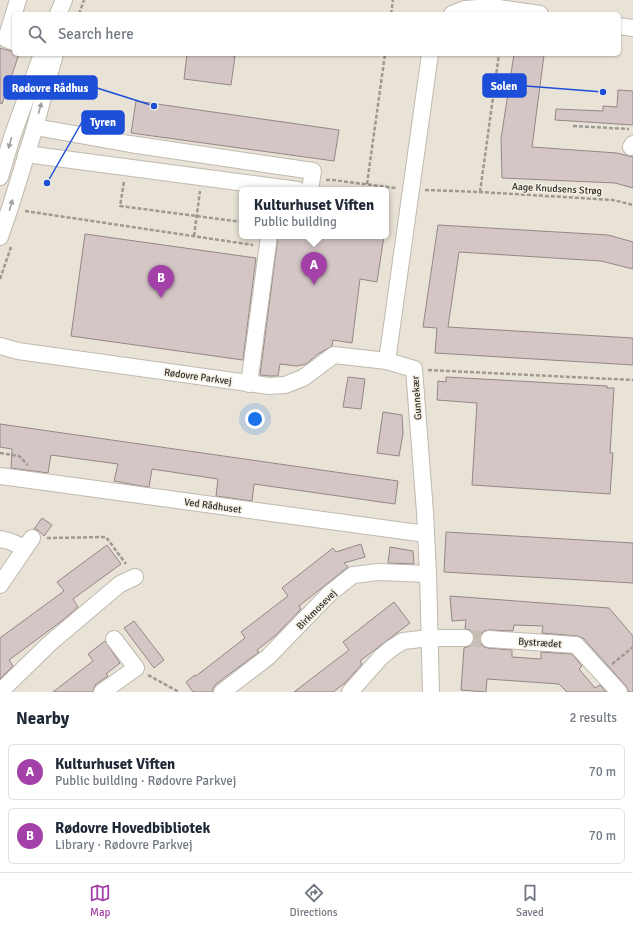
<!DOCTYPE html>
<html lang="en">
<head>
<meta charset="utf-8">
<style>
  body { margin:0; font-family:Signika,sans-serif; background:#f2f2f3; color:#1f2937 }
  .you { position:absolute; left:255px; top:419px; width:14px; height:14px; margin:-10px; border:3px solid #fff; border-radius:50%; background:#1a73e8; box-shadow:0 0 0 6px #1a73e833 }
  .badge { display:grid; place-items:center; width:26px; height:26px; border-radius:50%; background:#a341a8; color:#fff; font-size:13px; font-weight:700 }
  .pin { position:absolute; translate:-50% -33px; filter:drop-shadow(0 1px 2px #0008) }
  .pin::after { content:''; position:absolute; top:21px; width:14px; height:12px; background:inherit; clip-path:polygon(0 0,100% 0,50% 100%) }
  .popup { position:absolute; left:239px; top:187px; width:150px; height:52px; box-sizing:border-box; display:grid; place-content:center; border-radius:6px; background:#fff; filter:drop-shadow(0 1px 3px #0005); font-size:13px; white-space:nowrap; color:#747a83 }
  .popup b { font-size:15px; color:#1f2937 }
  .popup::after { content:''; position:absolute; left:50%; top:100%; margin-left:-8px; border:8px solid transparent; border-top-color:#fff }
  .list { margin:0; padding:0; list-style:none }
  h2 { display:flex; justify-content:space-between; align-items:center; height:52px; margin:0; padding:0 16px; font-size:17px }
  h2 small { font-size:13px; font-weight:400; color:#747a83 }
  .list li { display:grid; grid-template-columns:26px 1fr auto; gap:12px; align-items:center; box-sizing:border-box; height:56px; margin:0 8px 8px; padding:0 8px; border:1px solid #e0e1e3; border-radius:6px }
  .list b { display:block; font-size:15px; white-space:nowrap }
  .list p { margin:0; font-size:13px; white-space:nowrap; color:#747a83 }
  .list em { font-size:13px; font-style:normal; color:#747a83 }
  .icon { flex:none; width:22px; height:22px; fill:none; stroke:currentColor; stroke-width:2; stroke-linecap:round; stroke-linejoin:round }
  .map { position:relative; flex:none; width:633px; height:692px; overflow:hidden }
  .search { position:absolute; background:#fff; box-shadow:0 1px 3px #0004; left:12px; right:12px; top:12px; height:44px; display:flex; align-items:center; gap:10px; box-sizing:border-box; padding:0 14px; border-radius:6px; color:#747a83; font-size:15px }
  .sheet { height:180px; background:#fff }
  nav { display:flex; justify-content:space-around; align-items:center; box-sizing:border-box; height:56px; border-top:1px solid #e0e1e3; background:#fff; font-size:11px; color:#747a83 }
  nav a { display:grid; justify-items:center; gap:2px }
  nav .on { color:#a341a8 }
  .map>svg:first-child { display:block }
  .building { fill:#d5c6c6; stroke:#948685 }
  .lines { fill:none; stroke-linecap:round; stroke-linejoin:round }
  .minor-tunnel { stroke:#c4beb4; stroke-width:16; stroke-dasharray:16 8; stroke-linecap:butt }
  .minor-casing { stroke:#bfb9ae; stroke-width:18 }
  .path { stroke:#9e9a91; stroke-width:2.5; stroke-dasharray:4 2; stroke-linecap:butt }
  .minor { stroke:#fff; stroke-width:16 }
  .oneway { fill:#a1a09e }
  .labels { text-anchor:middle; stroke-width:3; stroke-linejoin:round; paint-order:stroke }
  .street-label { font-size:10px; fill:#2e2c28; stroke:#f6f0e4 }
  .leader { fill:none; stroke:#1d4ed8; stroke-width:1.5 }
  .callout-dot { fill:#1d4ed8; stroke:#f6f0e4; stroke-width:1.5 }
  .callout { fill:#1d4ed8; stroke:#1d4ed8; stroke-width:1.5 }
  .callout-label { font-size:11px; text-anchor:middle; font-weight:bold; fill:#fff }
</style>
</head>
<body>
<div class="map">
<svg width="633" height="692" viewBox="0 0 633 692">
  <rect width="100%" height="100%" fill="#e9e3d7"/>
  <g class="building">
    <path d="M 0,48 L 14,52 L 14,54 L 19,54 L 2,104 L 0,103 Z"/>
    <path d="M 187,54 L 218,54 L 235,56 L 231,85 L 184,79 Z"/>
    <path d="M 514,54 L 538,54 L 544,55 L 532,147 L 617,153 L 633,157 L 633,188 L 615,183 L 502,178 L 501,139 Z"/>
    <path d="M 618,90 L 633,91 L 633,125 L 555,120 L 556,109 L 603,111 L 603,106 L 617,107 Z"/>
    <path d="M 136,101 L 339,130 L 334,161 L 131,133 Z"/>
    <path d="M 438,225 L 608,235 L 633,242 L 633,269 L 601,261 L 459,252 L 448,327 L 633,338 L 633,365 L 435,353 L 437,328 L 423,327 Z"/>
    <path d="M 85,234 L 256,258 L 243,360 L 71,336 Z"/>
    <path d="M 278,236 L 384,236 L 377,282 L 360,279 L 352,343 L 333,340 L 332,346 L 318,354 L 306,364 L 297,366 L 280,364 L 278,376 L 269,376 L 260,375 Z"/>
    <path d="M 348,377 L 365,379 L 361,409 L 343,407 Z"/>
    <path d="M 446,377 L 607,386 L 607,388 L 614,388 L 610,453 L 613,453 L 610,494 L 472,485 L 477,403 L 437,400 L 438,381 L 446,382 Z"/>
    <path d="M 383,412 L 402,415 L 403,434 L 399,456 L 377,453 Z"/>
    <path d="M 0,424 L 398,481 L 395,504 L 254,484 L 252,501 L 216,496 L 218,479 L 152,469 L 149,487 L 141,486 L 114,481 L 118,464 L 51,455 L 48,473 L 11,468 L 12,449 L 0,447 Z"/>
    <path d="M 42,518 L 52,525 L 44,536 L 38,530 L 34,529 Z"/>
    <path d="M 446,532 L 633,543 L 633,583 L 444,572 Z"/>
    <path d="M 361,544 L 365,557 L 344,563 L 348,567 L 299,606 L 301,609 L 276,635 L 257,650 L 259,652 L 216,684 L 213,688 L 213,692 L 193,692 L 186,682 L 195,675 L 196,676 L 245,638 L 241,632 L 288,596 L 282,588 L 333,548 L 336,552 Z"/>
    <path d="M 107,545 L 121,564 L 73,599 L 78,607 L 63,620 L 9,660 L 13,666 L 0,679 L 0,638 L 64,591 L 57,582 Z"/>
    <path d="M 390,547 L 413,551 L 414,564 L 388,563 Z"/>
    <path d="M 450,596 L 609,608 L 633,636 L 633,692 L 628,692 L 628,690 L 626,686 L 583,638 L 577,636 L 542,633 L 543,626 L 514,625 L 513,631 L 490,630 L 484,631 L 481,634 L 480,638 L 481,644 L 484,647 L 488,648 L 512,650 L 512,657 L 541,659 L 541,652 L 572,654 L 582,666 L 579,669 L 595,688 L 600,685 L 606,692 L 567,692 L 559,684 L 487,679 L 486,692 L 461,690 L 464,648 L 470,646 L 473,642 L 474,638 L 473,634 L 470,630 L 465,629 L 466,620 L 452,621 Z"/>
    <path d="M 394,602 L 410,623 L 360,661 L 362,664 L 345,683 L 333,692 L 294,692 L 349,650 L 343,642 Z"/>
    <path d="M 134,621 L 164,660 L 154,668 L 124,628 Z"/>
    <path d="M 105,641 L 120,663 L 106,674 L 108,676 L 96,684 L 94,688 L 93,692 L 53,692 L 93,661 L 88,654 Z"/>
  </g>
  <g class="lines">
    <path class="minor-tunnel" d="M 465,638 L 489,639"/>
    <defs>
      <g id="minor">
        <path d="M 58,14 L 64,0"/>
        <path d="M 452,14 L 465,9 L 492,7 L 540,14"/>
        <path d="M 619,26 L 633,28"/>
        <path d="M 14,42 L 6,39 L 18,0"/>
        <path d="M 35,127 L 130,144 L 313,171 L 310,190"/>
        <path d="M 631,147 L 633,144"/>
        <path d="M 26,154 L 298,190"/>
        <path d="M 0,177 L 12,137 L 42,54"/>
        <path d="M 0,237 L 10,208 L 35,127 L 55,54"/>
        <path d="M 0,346 L 18,351 L 269,386 L 285,385 L 303,378 L 334,355 L 387,361 L 414,369 L 425,512 L 428,574 L 431,692"/>
        <path d="M 387,361 L 430,54"/>
        <path d="M 249,384 L 269,236"/>
        <path d="M 0,476 L 426,534"/>
        <path d="M 0,539 L 9,541 L 25,548"/>
        <path d="M 0,585 L 32,538"/>
        <path d="M 489,639 L 576,645 L 619,692"/>
        <path d="M 0,692 L 49,644 L 120,584 L 135,577"/>
        <path d="M 102,692 L 136,668 L 114,639"/>
        <path d="M 222,692 L 268,657 L 329,594 L 353,575 L 378,572 L 428,574"/>
        <path d="M 350,692 L 381,657 L 392,648 L 403,641 L 430,638 L 465,638"/>
      </g>
    </defs>
    <use href="#minor" class="minor-casing"/>
    <g class="path">
      <path d="M 79,14 L 84,0"/>
      <path d="M 391,14 L 393,0"/>
      <path d="M 573,126 L 629,129"/>
      <path d="M 326,180 L 333,180 L 396,188"/>
      <path d="M 124,182 L 120,206 L 242,222"/>
      <path d="M 367,184 L 385,54"/>
      <path d="M 425,190 L 480,192 L 613,200 L 633,205"/>
      <path d="M 480,192 L 499,54"/>
      <path d="M 25,211 L 253,245"/>
      <path d="M 194,236 L 200,191"/>
      <path d="M 0,279 L 11,247"/>
      <path d="M 428,370 L 633,380"/>
      <path d="M 0,453 L 19,456 L 28,465"/>
      <path d="M 47,538 L 106,537 L 126,564"/>
      <path d="M 612,664 L 633,647"/>
      <path d="M 148,675 L 179,692"/>
    </g>
    <use href="#minor" class="minor"/>
  </g>
  <defs><path id="oneway-solid" d="M-6-.8H1V-3.2L6.5 0L1 3.2V.8H-6Z"/></defs>
  <g class="oneway">
    <use href="#oneway-solid" transform="translate(40 108) rotate(-75)"/>
    <use href="#oneway-solid" transform="translate(10 143) rotate(106)"/>
    <use href="#oneway-solid" transform="translate(11 205) rotate(-73)"/>
  </g>
  <g class="labels">
    <g class="street-label">
      <text transform="translate(557 188) rotate(3)" y="4">Aage Knudsens Strøg</text>
      <text transform="translate(198 376) rotate(8)" y="4">Rødovre Parkvej</text>
      <text transform="translate(416 398) rotate(-94)" y="4">Gunnekær</text>
      <text transform="translate(213 505) rotate(8)" y="4">Ved Rådhuset</text>
      <text transform="translate(316 609) rotate(-45)" y="4">Birkmosevej</text>
      <text transform="translate(540 642) rotate(4)" y="4">Bystrædet</text>
    </g>
  </g>
  <path class="leader" d="M603 92L526 86M154 106L97 88M47 183L82 122"/>
  <g class="callout-dot">
    <circle cx="603" cy="92" r="4"/>
    <circle cx="154" cy="106" r="4"/>
    <circle cx="47" cy="183" r="4"/>
  </g>
  <g class="callout">
    <rect x="483" y="74" width="43" height="23" rx="4"/>
    <rect x="4" y="76" width="93" height="23" rx="4"/>
    <rect x="82" y="111" width="42" height="23" rx="4"/>
  </g>
  <g class="callout-label">
    <text x="504" y="90">Solen</text>
    <text x="50" y="92">Rødovre Rådhus</text>
    <text x="103" y="126">Tyren</text>
  </g>
</svg>
<div class="you"></div>
<div class="pin badge" style="left:314px;top:285px">A</div>
<div class="popup"><b>Kulturhuset Viften</b>Public building</div>
<div class="pin badge" style="left:161px;top:298px">B</div>
<div class="search"><svg class="icon" aria-label="search" viewBox="0 0 24 24"><circle cx="10" cy="10" r="6"/><path d="M15 15l6 6"/></svg>Search here</div>
</div>
<section class="sheet">
<h2>Nearby<small>2 results</small></h2>
<ul class="list">
<li><span class="badge">A</span><div><b>Kulturhuset Viften</b><p>Public building · Rødovre Parkvej</p></div><em>70 m</em></li>
<li><span class="badge">B</span><div><b>Rødovre Hovedbibliotek</b><p>Library · Rødovre Parkvej</p></div><em>70 m</em></li>
</ul>
</section>
<nav>
<a class="on"><svg class="icon" aria-label="map" viewBox="0 0 24 24"><path d="M3 6l6-2 6 2 6-2v14l-6 2-6-2-6 2zM9 4v14M15 6v14"/></svg>Map</a>
<a><svg class="icon" aria-label="directions" viewBox="0 0 24 24"><path d="M12 3l9 9-9 9-9-9zM9 14v-3h6M13 9l2 2-2 2"/></svg>Directions</a>
<a><svg class="icon" aria-label="saved" viewBox="0 0 24 24"><path d="M7 4h10v16l-5-4-5 4z"/></svg>Saved</a>
</nav>
</body>
</html>
